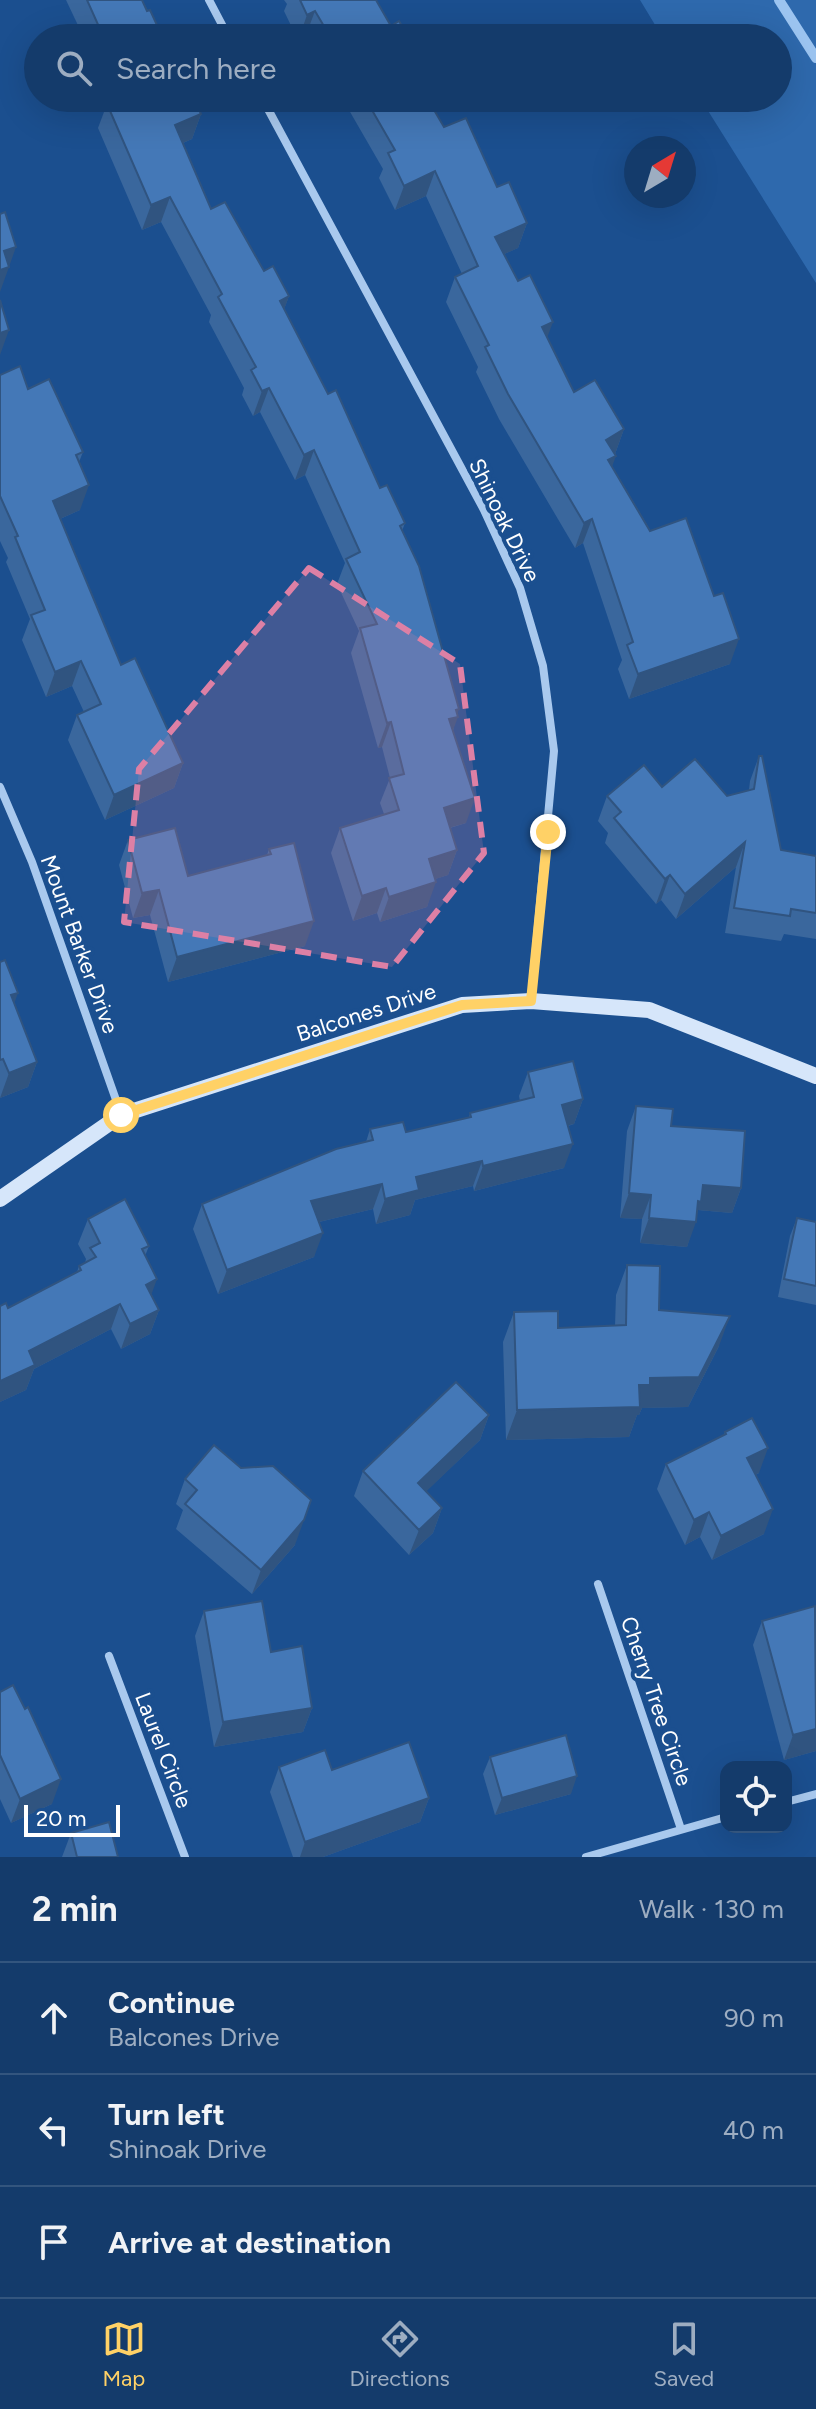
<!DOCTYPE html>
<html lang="en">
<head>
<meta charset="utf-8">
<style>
  body { margin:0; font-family:Figtree,sans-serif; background:#1d4271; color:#f1f3f6 }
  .controls { position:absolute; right:24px; bottom:24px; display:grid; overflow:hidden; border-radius:16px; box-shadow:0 8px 32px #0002 }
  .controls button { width:72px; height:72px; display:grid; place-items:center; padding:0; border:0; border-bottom:2px solid #33557e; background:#143b6b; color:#f1f3f6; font:40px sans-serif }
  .compass { position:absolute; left:624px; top:136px; width:72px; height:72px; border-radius:50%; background:#143b6b; box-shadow:0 8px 32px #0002; rotate:38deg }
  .scale { position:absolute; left:24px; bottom:20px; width:96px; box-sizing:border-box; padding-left:8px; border:4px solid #fff; border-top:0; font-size:22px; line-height:28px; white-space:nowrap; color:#fff; -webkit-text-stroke:6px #1b4f8f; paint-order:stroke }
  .stop { position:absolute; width:24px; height:24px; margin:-18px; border:6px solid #ffd166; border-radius:50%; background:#fff }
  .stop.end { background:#ffd166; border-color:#fff; box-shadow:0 2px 8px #0008 }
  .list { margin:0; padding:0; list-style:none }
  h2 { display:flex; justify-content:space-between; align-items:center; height:104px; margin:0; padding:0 32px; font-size:34px }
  h2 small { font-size:26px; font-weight:400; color:#9dadc1 }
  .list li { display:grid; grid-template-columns:52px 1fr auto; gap:24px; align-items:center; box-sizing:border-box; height:112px; padding:0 32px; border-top:2px solid #33557e }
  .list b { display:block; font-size:30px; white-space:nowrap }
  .list p { margin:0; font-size:26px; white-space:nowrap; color:#9dadc1 }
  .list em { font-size:26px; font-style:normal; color:#9dadc1 }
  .icon { flex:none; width:44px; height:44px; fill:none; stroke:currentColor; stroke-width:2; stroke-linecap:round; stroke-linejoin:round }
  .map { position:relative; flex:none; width:816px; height:1857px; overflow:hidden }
  .search { position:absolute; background:#143b6b; box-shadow:0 8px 32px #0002; left:24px; right:24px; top:24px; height:88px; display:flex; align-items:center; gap:20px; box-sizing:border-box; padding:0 28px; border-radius:44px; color:#9dadc1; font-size:30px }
  .sheet { height:440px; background:#143b6b }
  nav { display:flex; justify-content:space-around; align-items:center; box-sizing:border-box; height:112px; border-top:2px solid #33557e; background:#143b6b; font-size:22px; color:#9dadc1 }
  nav a { display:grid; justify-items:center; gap:4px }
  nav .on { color:#ffd166 }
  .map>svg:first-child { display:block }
  .green { fill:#2e69ad }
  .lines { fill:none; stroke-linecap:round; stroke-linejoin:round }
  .stream { stroke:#9cc4f0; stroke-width:10 }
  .street { stroke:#a9c9ee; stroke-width:8 }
  .secondary { stroke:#d6e6fa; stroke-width:16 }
  .wall { fill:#3a679d }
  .shaded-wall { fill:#305480 }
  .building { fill:#4478b7; stroke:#305480; stroke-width:2 }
  .route { stroke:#ffd166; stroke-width:10 }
  .marked { fill:#dd80a5; fill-opacity:0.2; stroke:#dd80a5; stroke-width:6; stroke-dasharray:16 10; stroke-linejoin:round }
  .labels { text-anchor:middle; stroke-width:8; stroke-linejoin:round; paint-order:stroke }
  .street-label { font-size:22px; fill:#fff; stroke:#1b4f8f }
</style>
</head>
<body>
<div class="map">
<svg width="816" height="1857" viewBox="0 0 816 1857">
  <rect width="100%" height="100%" fill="#1b4f8f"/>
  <path class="green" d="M 640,0 L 816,0 L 816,283 L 700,98 L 778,98 L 778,38 L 663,38 Z"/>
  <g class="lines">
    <path class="stream" d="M 779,0 L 816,58"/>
    <g class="street">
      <path d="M 209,0 L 229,38"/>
      <path d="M 262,98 L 484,510 L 520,588 L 543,666 L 554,751 L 531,1001"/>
      <path d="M 0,787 L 32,862 L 121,1114"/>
      <path d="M 598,1584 L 681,1829"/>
      <path d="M 109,1656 L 185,1857"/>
      <path d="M 786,1802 L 816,1794"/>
      <path d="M 586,1857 L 726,1817"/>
    </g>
    <path class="secondary" d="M 0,1199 L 121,1115 L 462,1005 L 531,1001 L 649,1010 L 816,1076"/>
  </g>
  <g class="wall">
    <path d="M 66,0 L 142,0 L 163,38 L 84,38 Z"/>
    <path d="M 284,0 L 376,0 L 391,26 L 409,38 L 307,38 L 306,35 L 301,38 L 297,38 L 284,11 L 287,4 Z"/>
    <path d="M 111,98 L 194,98 L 201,114 L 192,139 L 183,143 L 211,209 L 264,271 L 289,296 L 284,309 L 328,394 L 380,488 L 405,523 L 402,531 L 457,714 L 453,731 L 466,823 L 450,828 L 457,850 L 448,875 L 435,879 L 427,907 L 380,922 L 377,913 L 353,921 L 331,853 L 340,828 L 384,814 L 380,803 L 390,778 L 382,747 L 378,748 L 351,653 L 359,631 L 337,584 L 345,563 L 305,475 L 295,480 L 260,412 L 253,416 L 242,395 L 244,388 L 209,322 L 211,315 L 161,222 L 142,230 L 98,128 L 107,104 L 113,101 Z"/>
    <path d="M 342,98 L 427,98 L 444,127 L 497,187 L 527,223 L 518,248 L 504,254 L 574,392 L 624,429 L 615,454 L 612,466 L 730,664 L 629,699 L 618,669 L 622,660 L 583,543 L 575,548 L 499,419 L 476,372 L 478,367 L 446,302 L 455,277 L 462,274 L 426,196 L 395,210 L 379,178 L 383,169 Z"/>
    <path d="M 0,375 L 28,389 L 83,452 L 79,462 L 80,510 L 60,519 L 121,665 L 183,763 L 174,788 L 105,820 L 68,740 L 77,715 L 84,712 L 72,686 L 46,697 L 22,640 L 30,619 L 6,562 L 8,558 L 0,541 Z"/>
    <path d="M 759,756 L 781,850 L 816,856 L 816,939 L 784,934 L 781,941 L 725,933 L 736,867 L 676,919 L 661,900 L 656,904 L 605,843 L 608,833 L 598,821 L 607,796 L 662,787 L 727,796 L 749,790 L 750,781 Z"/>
    <path d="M 128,840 L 188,876 L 267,855 L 269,849 L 305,946 L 168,982 L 150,915 L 133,918 L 119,865 Z"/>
    <path d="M 0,962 L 14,1003 L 37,1062 L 28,1087 L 0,1098 Z"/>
    <path d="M 528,1072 L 583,1099 L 574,1124 L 568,1126 L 564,1168 L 474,1191 L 473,1186 L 415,1200 L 410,1215 L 376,1224 L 373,1209 L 319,1222 L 314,1257 L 218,1294 L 193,1229 L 202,1204 L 366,1142 L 370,1129 L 406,1132 L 469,1117 L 470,1113 L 520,1101 L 519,1096 Z"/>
    <path d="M 636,1106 L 671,1126 L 741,1188 L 732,1213 L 698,1210 L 687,1247 L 640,1243 L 642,1219 L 620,1218 L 627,1131 Z"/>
    <path d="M 797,1218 L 816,1222 L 816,1305 L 778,1297 L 790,1236 Z"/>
    <path d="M 88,1219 L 149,1246 L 145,1256 L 151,1296 L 159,1310 L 150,1334 L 121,1349 L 111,1329 L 34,1369 L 26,1390 L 0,1402 L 0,1306 L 8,1308 L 77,1272 L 79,1266 L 85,1263 L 86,1259 L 78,1244 Z"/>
    <path d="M 627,1265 L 659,1310 L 719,1346 L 688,1407 L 642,1408 L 639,1415 L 637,1415 L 629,1437 L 506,1440 L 503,1342 L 514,1312 L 558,1328 L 615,1326 L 616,1295 Z"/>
    <path d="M 489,1415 L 480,1440 L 426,1491 L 442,1508 L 433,1533 L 409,1555 L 354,1496 L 363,1471 Z"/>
    <path d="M 725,1432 L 759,1473 L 755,1475 L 764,1534 L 712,1560 L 700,1537 L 685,1545 L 657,1489 L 666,1464 L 723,1436 Z"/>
    <path d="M 185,1479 L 295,1545 L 252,1594 L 176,1529 L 183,1510 L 176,1504 Z"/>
    <path d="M 816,1610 L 816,1751 L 784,1760 L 753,1645 L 762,1621 Z"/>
    <path d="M 204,1611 L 271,1652 L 312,1708 L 303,1732 L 214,1747 L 195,1636 Z"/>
    <path d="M 0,1692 L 25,1709 L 52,1804 L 11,1823 L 0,1799 Z"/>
    <path d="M 490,1757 L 571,1794 L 495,1815 L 483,1774 Z"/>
    <path d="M 279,1767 L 332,1770 L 429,1798 L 420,1822 L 323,1857 L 293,1857 L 270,1792 Z"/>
    <path d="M 71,1833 L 118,1857 L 62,1857 Z"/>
  </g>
  <g class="shaded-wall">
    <path d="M 315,11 L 306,35 L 299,38 L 307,15 Z"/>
    <path d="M 201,114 L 192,139 L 166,150 L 175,125 Z"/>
    <path d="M 435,171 L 426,196 L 395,210 L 404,186 Z"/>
    <path d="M 170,197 L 161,222 L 142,230 L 151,205 Z"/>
    <path d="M 527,223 L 518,248 L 486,262 L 495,237 Z"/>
    <path d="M 16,247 L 9,267 L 0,292 L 0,262 L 4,251 Z"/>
    <path d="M 289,296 L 280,321 L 280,301 Z"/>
    <path d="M 553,322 L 544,346 L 542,327 Z"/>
    <path d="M 9,330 L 0,355 L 0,333 Z"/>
    <path d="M 269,388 L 260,412 L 253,416 L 262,391 Z"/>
    <path d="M 624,429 L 615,454 L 597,465 L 606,440 Z"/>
    <path d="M 314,450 L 305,475 L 295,480 L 304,455 Z"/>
    <path d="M 616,456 L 607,480 L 608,460 Z"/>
    <path d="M 89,485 L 80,510 L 44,526 L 53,501 Z"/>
    <path d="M 592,519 L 583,543 L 575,548 L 584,523 Z"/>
    <path d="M 739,639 L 730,664 L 629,699 L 638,674 Z"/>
    <path d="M 81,661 L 72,686 L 46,697 L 55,672 Z"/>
    <path d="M 459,709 L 456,717 L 458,717 L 449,741 L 449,719 L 456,710 Z"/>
    <path d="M 391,722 L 382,747 L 378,748 L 387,723 Z"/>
    <path d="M 183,763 L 174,788 L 105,820 L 114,795 Z"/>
    <path d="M 475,798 L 466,823 L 435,832 L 444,808 Z"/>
    <path d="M 745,842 L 736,867 L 676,919 L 685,894 Z"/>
    <path d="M 457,850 L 448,875 L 420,884 L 429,859 Z"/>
    <path d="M 670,875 L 661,900 L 656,904 L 665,879 Z"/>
    <path d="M 436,882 L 427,907 L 380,922 L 389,897 Z"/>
    <path d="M 386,888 L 377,913 L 353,921 L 362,896 Z"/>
    <path d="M 159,890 L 150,915 L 133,918 L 142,893 Z"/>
    <path d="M 314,921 L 305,946 L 168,982 L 177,957 Z"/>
    <path d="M 18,993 L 9,1018 L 11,995 Z"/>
    <path d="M 37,1062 L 28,1087 L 0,1098 L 9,1073 Z"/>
    <path d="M 583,1099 L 574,1124 L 553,1129 L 562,1105 Z"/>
    <path d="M 573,1144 L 564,1168 L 474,1191 L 483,1166 Z"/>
    <path d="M 482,1161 L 473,1186 L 415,1200 L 410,1215 L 376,1224 L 385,1199 L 416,1177 Z"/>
    <path d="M 382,1184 L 373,1209 L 302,1226 L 311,1201 Z"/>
    <path d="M 703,1185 L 741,1188 L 732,1213 L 698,1210 L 694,1222 L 696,1222 L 687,1247 L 640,1243 L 649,1218 Z"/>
    <path d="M 629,1193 L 651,1195 L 642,1219 L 620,1218 Z"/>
    <path d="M 323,1233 L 314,1257 L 218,1294 L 227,1270 Z"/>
    <path d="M 157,1279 L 148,1304 L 146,1285 Z"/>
    <path d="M 120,1304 L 111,1329 L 34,1369 L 26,1390 L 0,1402 L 0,1381 L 29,1351 Z"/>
    <path d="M 159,1310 L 150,1334 L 121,1349 L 130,1324 Z"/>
    <path d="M 730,1316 L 719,1346 L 688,1407 L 642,1408 L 639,1415 L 637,1415 L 629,1437 L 506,1440 L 517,1410 L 639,1385 L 650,1378 Z"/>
    <path d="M 489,1415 L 480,1440 L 409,1508 L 418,1483 Z"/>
    <path d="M 768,1448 L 759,1473 L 738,1483 L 747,1458 Z"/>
    <path d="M 442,1508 L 433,1533 L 409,1555 L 419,1530 Z"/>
    <path d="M 773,1509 L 764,1534 L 712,1560 L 721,1536 Z"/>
    <path d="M 709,1512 L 700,1537 L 685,1545 L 694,1520 Z"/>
    <path d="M 304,1520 L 295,1545 L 252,1594 L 261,1570 Z"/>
    <path d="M 312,1708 L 303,1732 L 214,1747 L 223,1722 Z"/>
    <path d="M 816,1729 L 816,1751 L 784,1760 L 793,1735 Z"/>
    <path d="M 577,1776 L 571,1794 L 495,1815 L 502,1798 Z"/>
    <path d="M 61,1779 L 52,1804 L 11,1823 L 20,1799 Z"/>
    <path d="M 429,1798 L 420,1822 L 323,1857 L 300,1857 L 305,1842 Z"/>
  </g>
  <g class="building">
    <path d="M 87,0 L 142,0 L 147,11 L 150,10 L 163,38 L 104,38 Z"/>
    <path d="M 300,0 L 376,0 L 391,26 L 399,21 L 409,38 L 331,38 L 315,11 L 307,15 Z"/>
    <path d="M 121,98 L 194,98 L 201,114 L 175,125 L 211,209 L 225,202 L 264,271 L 273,266 L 289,296 L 280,301 L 328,394 L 336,390 L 380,488 L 387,485 L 405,523 L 400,526 L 419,566 L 459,709 L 456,710 L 458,717 L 449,719 L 475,798 L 444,808 L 457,850 L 429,859 L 436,882 L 389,897 L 386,888 L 362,896 L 340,828 L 399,810 L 389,778 L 404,774 L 391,722 L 387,723 L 360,628 L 377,624 L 346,559 L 360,552 L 314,450 L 304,455 L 269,388 L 262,391 L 251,370 L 256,367 L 218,297 L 222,294 L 170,197 L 151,205 L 107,104 Z"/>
    <path d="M 365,98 L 427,98 L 444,127 L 466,118 L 497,187 L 509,182 L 527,223 L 495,237 L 518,281 L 530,275 L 553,322 L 542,327 L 574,392 L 595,380 L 624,429 L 606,440 L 616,456 L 608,460 L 650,531 L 686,518 L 714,596 L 723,593 L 739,639 L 638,674 L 627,645 L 633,642 L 592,519 L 584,523 L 508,394 L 485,347 L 489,345 L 455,277 L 478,266 L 435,171 L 404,186 L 388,153 L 395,150 Z"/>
    <path d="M 5,212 L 16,247 L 4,251 L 9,267 L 0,270 L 0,214 Z"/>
    <path d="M 0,300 L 9,330 L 0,333 Z"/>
    <path d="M 20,366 L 28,389 L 49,379 L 83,452 L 76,455 L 89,485 L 53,501 L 121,665 L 135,658 L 183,763 L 114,795 L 77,715 L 101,704 L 81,661 L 55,672 L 31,615 L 45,610 L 15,537 L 18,536 L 0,496 L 0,375 Z"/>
    <path d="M 759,756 L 762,756 L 781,850 L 816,856 L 816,913 L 791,909 L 790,916 L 734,908 L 745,842 L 685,894 L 670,875 L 665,879 L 614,818 L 621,812 L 607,796 L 644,765 L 662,787 L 695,759 L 727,796 L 754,789 Z"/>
    <path d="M 175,828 L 188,876 L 271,854 L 269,849 L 294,843 L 314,921 L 177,957 L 159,890 L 142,893 L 128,840 Z"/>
    <path d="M 5,960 L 18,993 L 11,995 L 37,1062 L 9,1073 L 3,1059 L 0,1060 L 0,962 Z"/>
    <path d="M 573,1061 L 583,1099 L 562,1105 L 573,1144 L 483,1166 L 482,1161 L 416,1177 L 419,1190 L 385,1199 L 382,1184 L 311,1201 L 323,1233 L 227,1270 L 202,1204 L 336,1149 L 373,1140 L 370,1129 L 403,1122 L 406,1132 L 471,1117 L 470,1113 L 534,1097 L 528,1072 Z"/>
    <path d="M 636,1106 L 673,1109 L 671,1126 L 745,1131 L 741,1188 L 703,1185 L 701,1202 L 698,1201 L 696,1222 L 649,1218 L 651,1195 L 629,1193 Z"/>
    <path d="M 125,1199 L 149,1246 L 142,1249 L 157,1279 L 146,1285 L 159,1310 L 130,1324 L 120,1304 L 29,1351 L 35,1365 L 0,1381 L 0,1306 L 6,1303 L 8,1308 L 81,1270 L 79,1266 L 96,1257 L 90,1248 L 100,1243 L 88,1219 Z"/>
    <path d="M 797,1218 L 816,1222 L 816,1286 L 784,1279 Z"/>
    <path d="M 627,1265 L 660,1266 L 659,1310 L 730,1316 L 699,1377 L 650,1378 L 650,1385 L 639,1385 L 640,1407 L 517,1410 L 514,1312 L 558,1311 L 558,1328 L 626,1325 Z"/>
    <path d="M 456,1382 L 489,1415 L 418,1483 L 442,1508 L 419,1530 L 363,1471 Z"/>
    <path d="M 752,1418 L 768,1448 L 747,1458 L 773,1509 L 721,1536 L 709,1512 L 694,1520 L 666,1464 L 726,1434 L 725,1432 Z"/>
    <path d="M 214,1445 L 241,1468 L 273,1466 L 311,1500 L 304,1520 L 261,1570 L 185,1504 L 197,1490 L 185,1479 Z"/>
    <path d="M 262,1601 L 271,1652 L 302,1646 L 312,1708 L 223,1722 L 204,1611 Z"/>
    <path d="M 815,1606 L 816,1729 L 793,1735 L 762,1621 Z"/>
    <path d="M 13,1685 L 25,1709 L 28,1707 L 61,1779 L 20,1799 L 0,1755 L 0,1692 Z"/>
    <path d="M 566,1735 L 577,1776 L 502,1798 L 490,1757 Z"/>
    <path d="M 409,1742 L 429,1798 L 305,1842 L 279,1767 L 325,1750 L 332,1770 Z"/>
    <path d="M 109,1822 L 118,1857 L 77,1857 L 71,1833 Z"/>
  </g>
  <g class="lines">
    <path class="route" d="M 121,1115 L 462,1005 L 531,1001 L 548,832"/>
  </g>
  <path class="marked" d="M 309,568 L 460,664 L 484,853 L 392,967 L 124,922 L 139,769 Z"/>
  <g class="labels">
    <g class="street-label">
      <text transform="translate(505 520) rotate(64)" y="8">Shinoak Drive</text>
      <text transform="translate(80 944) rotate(70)" y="8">Mount Barker Drive</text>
      <text transform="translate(366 1012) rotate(-18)" y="8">Balcones Drive</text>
      <text transform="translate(657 1701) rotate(71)" y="8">Cherry Tree Circle</text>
      <text transform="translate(164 1750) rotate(69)" y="8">Laurel Circle</text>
    </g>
  </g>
</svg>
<div class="controls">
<button><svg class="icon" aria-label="locate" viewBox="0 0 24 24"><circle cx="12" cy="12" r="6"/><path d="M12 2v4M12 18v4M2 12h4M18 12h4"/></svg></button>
</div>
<svg class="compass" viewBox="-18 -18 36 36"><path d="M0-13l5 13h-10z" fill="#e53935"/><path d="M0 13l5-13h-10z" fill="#9dadc1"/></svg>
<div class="scale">20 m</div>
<div class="stop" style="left:121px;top:1115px"></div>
<div class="stop end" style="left:548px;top:832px"></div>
<div class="search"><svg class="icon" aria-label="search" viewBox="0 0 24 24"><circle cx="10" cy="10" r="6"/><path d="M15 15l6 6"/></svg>Search here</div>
</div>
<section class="sheet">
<h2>2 min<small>Walk · 130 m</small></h2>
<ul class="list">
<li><svg class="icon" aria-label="ahead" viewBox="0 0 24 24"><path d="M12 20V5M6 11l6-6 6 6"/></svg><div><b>Continue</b><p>Balcones Drive</p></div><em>90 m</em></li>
<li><svg class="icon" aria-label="left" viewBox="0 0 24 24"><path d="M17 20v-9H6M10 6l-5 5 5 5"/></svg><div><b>Turn left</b><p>Shinoak Drive</p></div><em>40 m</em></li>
<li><svg class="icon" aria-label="arrive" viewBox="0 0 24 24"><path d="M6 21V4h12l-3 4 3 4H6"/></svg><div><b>Arrive at destination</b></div></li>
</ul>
</section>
<nav>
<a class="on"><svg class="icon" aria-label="map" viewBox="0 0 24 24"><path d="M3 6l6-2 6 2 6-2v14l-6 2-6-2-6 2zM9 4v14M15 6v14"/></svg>Map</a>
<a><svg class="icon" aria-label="directions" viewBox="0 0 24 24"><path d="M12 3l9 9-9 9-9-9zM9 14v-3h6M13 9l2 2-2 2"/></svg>Directions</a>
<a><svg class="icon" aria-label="saved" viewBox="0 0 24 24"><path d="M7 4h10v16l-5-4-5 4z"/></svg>Saved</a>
</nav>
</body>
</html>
